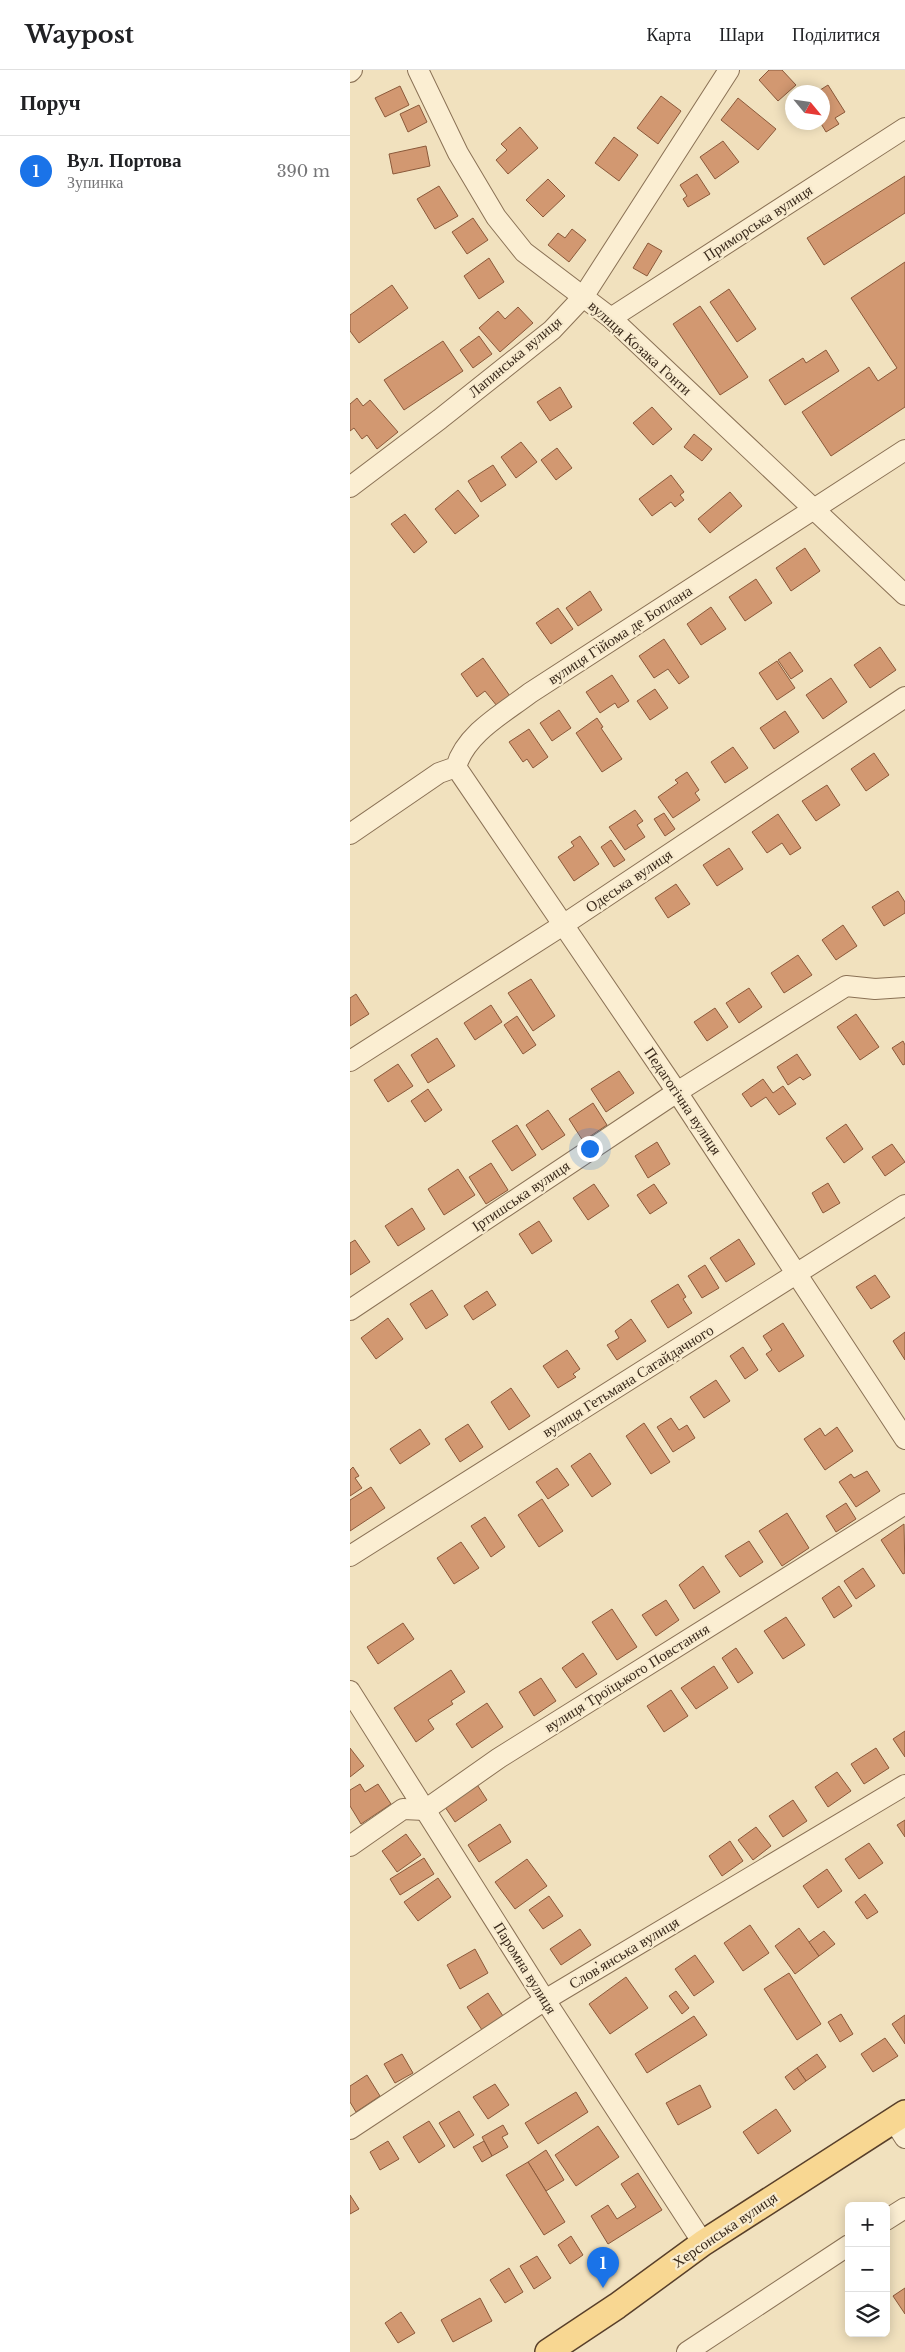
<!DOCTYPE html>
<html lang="uk">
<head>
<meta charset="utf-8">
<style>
  body { margin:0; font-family:"Libre Baskerville",serif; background:#f6f6f6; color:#202124 }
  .controls { position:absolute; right:15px; bottom:15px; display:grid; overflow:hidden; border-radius:8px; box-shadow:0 2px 12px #0003 }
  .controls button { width:45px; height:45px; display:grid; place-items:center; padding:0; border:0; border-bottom:1px solid #e0e0e0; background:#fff; color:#202124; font:25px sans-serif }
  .compass { position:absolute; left:435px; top:15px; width:45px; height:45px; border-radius:50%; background:#fff; box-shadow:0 2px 12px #0003; rotate:119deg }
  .you { position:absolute; left:239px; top:1078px; width:18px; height:18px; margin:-12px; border:4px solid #fff; border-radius:50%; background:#1a73e8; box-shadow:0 0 0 8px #1a73e833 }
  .badge { display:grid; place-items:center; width:32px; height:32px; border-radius:50%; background:#1a73e8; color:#fff; font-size:16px; font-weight:700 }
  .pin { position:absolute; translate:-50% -41px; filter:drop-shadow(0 1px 2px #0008) }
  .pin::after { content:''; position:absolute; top:26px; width:18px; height:15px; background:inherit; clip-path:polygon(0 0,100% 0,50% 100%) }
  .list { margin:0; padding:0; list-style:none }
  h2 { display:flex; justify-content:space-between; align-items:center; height:65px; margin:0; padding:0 20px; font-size:21px }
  h2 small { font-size:16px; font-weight:400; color:#757577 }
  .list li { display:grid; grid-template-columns:32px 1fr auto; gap:15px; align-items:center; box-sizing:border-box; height:70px; padding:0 20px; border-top:1px solid #e0e0e0 }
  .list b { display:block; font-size:19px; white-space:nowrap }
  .list p { margin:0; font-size:16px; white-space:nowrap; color:#757577 }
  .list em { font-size:16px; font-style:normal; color:#757577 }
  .icon { flex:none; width:28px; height:28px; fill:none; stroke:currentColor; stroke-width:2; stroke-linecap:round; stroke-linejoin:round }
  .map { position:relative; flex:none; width:555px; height:2282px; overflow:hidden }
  header { display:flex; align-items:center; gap:30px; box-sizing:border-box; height:70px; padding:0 25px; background:#fff; border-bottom:1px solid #e0e0e0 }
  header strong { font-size:24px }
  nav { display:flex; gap:28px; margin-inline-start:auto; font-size:18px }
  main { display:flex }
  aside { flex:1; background:#fff }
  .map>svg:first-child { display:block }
  .building { fill:#d29871; stroke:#8b593a }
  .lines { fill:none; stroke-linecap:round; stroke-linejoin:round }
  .minor-casing { stroke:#8a7155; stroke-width:22 }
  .major-casing { stroke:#583f2a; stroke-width:28 }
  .minor { stroke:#fbeed2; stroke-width:20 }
  .major { stroke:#f8d792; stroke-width:25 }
  .labels { text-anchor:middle; stroke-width:4.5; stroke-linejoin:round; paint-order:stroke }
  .street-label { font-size:15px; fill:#39291b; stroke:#f8ebce }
</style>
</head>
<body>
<header>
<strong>Waypost</strong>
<nav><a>Карта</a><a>Шари</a><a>Поділитися</a></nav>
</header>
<main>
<aside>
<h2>Поруч<small></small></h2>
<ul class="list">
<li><span class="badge">1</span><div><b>Вул. Портова</b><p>Зупинка</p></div><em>390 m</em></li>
</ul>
</aside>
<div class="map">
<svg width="555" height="2282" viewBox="0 0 555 2282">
  <rect width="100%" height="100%" fill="#f1e1be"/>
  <g class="building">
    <path d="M 419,0 L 432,0 L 446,15 L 428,31 L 409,10 Z"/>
    <path d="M 478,15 L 495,42 L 485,48 L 489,54 L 476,62 L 470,52 L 472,52 L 472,22 L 467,22 Z"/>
    <path d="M 50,16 L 59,35 L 35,47 L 25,28 Z"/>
    <path d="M 311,26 L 331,41 L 308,74 L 287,58 Z"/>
    <path d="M 388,28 L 426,59 L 408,80 L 371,50 Z"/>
    <path d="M 69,35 L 77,52 L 58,62 L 50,44 Z"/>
    <path d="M 170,57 L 188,78 L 158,104 L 146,90 L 157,80 L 151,74 Z"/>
    <path d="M 264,67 L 288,85 L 269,111 L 245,93 Z"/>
    <path d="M 373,71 L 389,92 L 365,109 L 350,87 Z"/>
    <path d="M 76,76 L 80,96 L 43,104 L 39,84 Z"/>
    <path d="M 347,104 L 360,124 L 338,137 L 333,129 L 337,126 L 330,115 Z"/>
    <path d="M 555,106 L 555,143 L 474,195 L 457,168 Z"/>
    <path d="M 198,109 L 215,126 L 193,147 L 176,130 Z"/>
    <path d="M 89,116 L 108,146 L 85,159 L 67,129 Z"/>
    <path d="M 123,148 L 138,170 L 117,184 L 102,162 Z"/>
    <path d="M 222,159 L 236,170 L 219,192 L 198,175 L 208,163 L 215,168 Z"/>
    <path d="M 298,173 L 312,181 L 297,206 L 283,198 Z"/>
    <path d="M 139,188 L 154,212 L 129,229 L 114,206 Z"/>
    <path d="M 555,192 L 555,337 L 481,386 L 452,342 L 519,297 L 528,311 L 547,298 L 501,228 Z"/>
    <path d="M 42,215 L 58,238 L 9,273 L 0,261 L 0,245 Z"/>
    <path d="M 379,219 L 406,259 L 387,272 L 360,232 Z"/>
    <path d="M 350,236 L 398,307 L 370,325 L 323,254 Z"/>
    <path d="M 168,237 L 183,253 L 150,282 L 129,258 L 148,241 L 155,249 Z"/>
    <path d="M 129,266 L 142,284 L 123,298 L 110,280 Z"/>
    <path d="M 93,271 L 113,301 L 54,340 L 34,310 Z"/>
    <path d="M 476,280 L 489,301 L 435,335 L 419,310 L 453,288 L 456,293 Z"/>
    <path d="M 210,317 L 222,337 L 200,351 L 187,332 Z"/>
    <path d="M 7,328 L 13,336 L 20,330 L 48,362 L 27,379 L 17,365 L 12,369 L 4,358 L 0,361 L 0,334 Z"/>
    <path d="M 302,337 L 322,359 L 303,375 L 283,353 Z"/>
    <path d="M 344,364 L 362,379 L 352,391 L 334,377 Z"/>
    <path d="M 171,372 L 187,392 L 166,408 L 151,387 Z"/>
    <path d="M 207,378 L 222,398 L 206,410 L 191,390 Z"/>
    <path d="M 143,395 L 156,415 L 131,432 L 118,411 Z"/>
    <path d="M 321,405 L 334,422 L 330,425 L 334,430 L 325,437 L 321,432 L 302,446 L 289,429 Z"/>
    <path d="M 108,420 L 129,446 L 105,464 L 85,439 Z"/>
    <path d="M 380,422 L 392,436 L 360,463 L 348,449 Z"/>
    <path d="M 55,444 L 77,472 L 64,483 L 41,454 Z"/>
    <path d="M 455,478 L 470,501 L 441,521 L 426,498 Z"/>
    <path d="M 406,509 L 422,533 L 395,551 L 379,527 Z"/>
    <path d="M 240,521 L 252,540 L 228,556 L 216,538 Z"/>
    <path d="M 361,537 L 376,559 L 351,575 L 337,554 Z"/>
    <path d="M 208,538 L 223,559 L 201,574 L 186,553 Z"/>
    <path d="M 314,569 L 339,607 L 329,614 L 318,599 L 304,608 L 289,586 Z"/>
    <path d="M 530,577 L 546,600 L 520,618 L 504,595 Z"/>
    <path d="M 440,582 L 453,601 L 441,609 L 428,590 Z"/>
    <path d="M 133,588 L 160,626 L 147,636 L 135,621 L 127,627 L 111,604 Z"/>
    <path d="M 427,591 L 445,618 L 427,630 L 409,603 Z"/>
    <path d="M 262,605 L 279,631 L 268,638 L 265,633 L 250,643 L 236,622 Z"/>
    <path d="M 481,608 L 497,632 L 473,649 L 456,625 Z"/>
    <path d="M 305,619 L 318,638 L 300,650 L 287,631 Z"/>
    <path d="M 209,640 L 221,658 L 202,671 L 190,653 Z"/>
    <path d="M 435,641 L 449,662 L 424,679 L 410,658 Z"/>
    <path d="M 247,648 L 253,657 L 251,658 L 272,689 L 252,702 L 226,663 Z"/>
    <path d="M 179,659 L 198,687 L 183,698 L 177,689 L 173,692 L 159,672 Z"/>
    <path d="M 383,677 L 398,698 L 375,713 L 361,692 Z"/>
    <path d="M 524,683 L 539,705 L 516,721 L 501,699 Z"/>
    <path d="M 337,702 L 349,720 L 345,723 L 350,730 L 323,748 L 308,727 L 328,713 L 325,710 Z"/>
    <path d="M 477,715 L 490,735 L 466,751 L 452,731 Z"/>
    <path d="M 285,740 L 293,751 L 287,755 L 295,767 L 275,780 L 259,757 Z"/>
    <path d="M 314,743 L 325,759 L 315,766 L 304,749 Z"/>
    <path d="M 428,744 L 451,778 L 440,785 L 432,773 L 417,783 L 402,762 Z"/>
    <path d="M 230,766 L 249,794 L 224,811 L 208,787 L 224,776 L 221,772 Z"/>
    <path d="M 261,770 L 275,790 L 264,797 L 251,777 Z"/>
    <path d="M 379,778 L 393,799 L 367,816 L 353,795 Z"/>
    <path d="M 326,814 L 340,834 L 318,848 L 305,828 Z"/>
    <path d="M 548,821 L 555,832 L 555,843 L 534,856 L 522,837 Z"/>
    <path d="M 493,855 L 507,876 L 486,890 L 472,870 Z"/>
    <path d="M 448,885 L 462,905 L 434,923 L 421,903 Z"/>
    <path d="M 181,909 L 205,946 L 183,961 L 158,923 Z"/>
    <path d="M 399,918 L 412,937 L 389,953 L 376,933 Z"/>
    <path d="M 6,924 L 19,944 L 0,956 L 0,928 Z"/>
    <path d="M 141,935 L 152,952 L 125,970 L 114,953 Z"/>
    <path d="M 365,938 L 378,957 L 357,971 L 344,952 Z"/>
    <path d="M 506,944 L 529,977 L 510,990 L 487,957 Z"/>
    <path d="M 167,946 L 186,975 L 173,984 L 154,955 Z"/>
    <path d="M 87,968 L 105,996 L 78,1013 L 61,985 Z"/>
    <path d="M 553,971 L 555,975 L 555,994 L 553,995 L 542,978 Z"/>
    <path d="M 447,984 L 461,1005 L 453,1010 L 450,1007 L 438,1015 L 427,997 Z"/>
    <path d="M 48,994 L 63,1016 L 38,1032 L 24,1010 Z"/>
    <path d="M 269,1001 L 284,1023 L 256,1042 L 241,1019 Z"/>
    <path d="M 413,1009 L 423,1023 L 433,1016 L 446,1034 L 429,1045 L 416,1027 L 401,1037 L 392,1024 Z"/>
    <path d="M 78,1019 L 92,1040 L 75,1052 L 61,1031 Z"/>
    <path d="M 243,1033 L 257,1055 L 233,1071 L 219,1049 Z"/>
    <path d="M 198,1040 L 215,1065 L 192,1080 L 176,1055 Z"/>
    <path d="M 496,1054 L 513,1079 L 494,1093 L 476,1068 Z"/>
    <path d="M 167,1055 L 186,1085 L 162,1101 L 142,1071 Z"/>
    <path d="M 307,1072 L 320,1094 L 298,1108 L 285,1086 Z"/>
    <path d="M 542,1074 L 555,1092 L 535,1106 L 522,1087 Z"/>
    <path d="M 141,1093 L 158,1120 L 136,1134 L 119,1107 Z"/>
    <path d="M 108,1099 L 125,1125 L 94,1145 L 78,1119 Z"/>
    <path d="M 478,1113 L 490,1133 L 473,1143 L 462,1123 Z"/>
    <path d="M 244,1114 L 259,1136 L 238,1150 L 223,1128 Z"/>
    <path d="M 304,1114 L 317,1133 L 300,1144 L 287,1125 Z"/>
    <path d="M 62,1138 L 75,1159 L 48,1176 L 35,1156 Z"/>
    <path d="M 189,1151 L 202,1171 L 182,1184 L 169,1164 Z"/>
    <path d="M 389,1169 L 405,1194 L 376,1212 L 360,1188 Z"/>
    <path d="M 5,1170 L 20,1192 L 0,1205 L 0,1173 Z"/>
    <path d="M 355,1195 L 369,1218 L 352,1228 L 338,1206 Z"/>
    <path d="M 525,1205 L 540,1227 L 521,1239 L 506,1217 Z"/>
    <path d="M 328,1214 L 336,1227 L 333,1229 L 342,1243 L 318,1258 L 301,1231 Z"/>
    <path d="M 82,1220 L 98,1245 L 76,1259 L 60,1234 Z"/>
    <path d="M 137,1221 L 146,1235 L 123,1250 L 114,1236 Z"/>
    <path d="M 38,1248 L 53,1269 L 26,1289 L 11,1268 Z"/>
    <path d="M 281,1249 L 296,1271 L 267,1290 L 257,1275 L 269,1268 L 265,1261 Z"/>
    <path d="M 433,1253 L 454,1286 L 429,1302 L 416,1284 L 422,1280 L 413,1266 Z"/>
    <path d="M 555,1262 L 555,1290 L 543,1271 Z"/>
    <path d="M 393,1277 L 408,1300 L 395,1309 L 380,1286 Z"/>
    <path d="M 217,1280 L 230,1299 L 223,1304 L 226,1307 L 208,1318 L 193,1296 Z"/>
    <path d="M 366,1310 L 380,1331 L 354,1348 L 340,1327 Z"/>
    <path d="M 161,1318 L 180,1346 L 159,1360 L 141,1332 Z"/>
    <path d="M 321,1348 L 329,1360 L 337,1355 L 345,1368 L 323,1382 L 307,1357 Z"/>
    <path d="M 294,1353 L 320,1392 L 301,1404 L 276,1366 Z"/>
    <path d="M 118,1354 L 133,1377 L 110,1392 L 95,1369 Z"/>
    <path d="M 487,1357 L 503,1381 L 475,1400 L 454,1369 L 470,1358 L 475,1366 Z"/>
    <path d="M 70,1359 L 80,1374 L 50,1394 L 40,1379 Z"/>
    <path d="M 240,1383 L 261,1414 L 242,1427 L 221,1396 Z"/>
    <path d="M 3,1397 L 9,1406 L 5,1408 L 12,1418 L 0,1426 L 0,1400 Z"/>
    <path d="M 207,1398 L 219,1415 L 198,1429 L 186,1412 Z"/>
    <path d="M 517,1401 L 530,1421 L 506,1437 L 489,1412 L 501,1404 L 504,1408 Z"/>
    <path d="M 21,1417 L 35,1438 L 0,1461 L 0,1430 Z"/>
    <path d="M 192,1429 L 213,1461 L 189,1477 L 168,1445 Z"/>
    <path d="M 496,1433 L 506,1449 L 486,1462 L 476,1446 Z"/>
    <path d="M 437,1443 L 459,1478 L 432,1496 L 409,1461 Z"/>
    <path d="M 135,1447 L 155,1477 L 141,1487 L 121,1456 Z"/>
    <path d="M 554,1454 L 555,1503 L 553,1504 L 531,1470 Z"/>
    <path d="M 399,1471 L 413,1492 L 390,1507 L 375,1486 Z"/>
    <path d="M 111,1472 L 129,1498 L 104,1514 L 87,1488 Z"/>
    <path d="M 353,1496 L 370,1522 L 344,1539 L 329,1515 Z"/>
    <path d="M 513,1498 L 525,1516 L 506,1529 L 494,1511 Z"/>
    <path d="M 489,1516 L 502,1536 L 484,1548 L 472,1528 Z"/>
    <path d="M 316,1530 L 329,1550 L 306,1566 L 292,1545 Z"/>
    <path d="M 262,1539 L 287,1577 L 267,1590 L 242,1552 Z"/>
    <path d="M 436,1547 L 455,1575 L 433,1589 L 414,1561 Z"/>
    <path d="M 53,1553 L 64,1569 L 28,1594 L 17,1577 Z"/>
    <path d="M 386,1578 L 403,1603 L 388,1613 L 372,1588 Z"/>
    <path d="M 233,1583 L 247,1604 L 226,1618 L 212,1598 Z"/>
    <path d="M 364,1596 L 378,1618 L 346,1639 L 331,1618 Z"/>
    <path d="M 101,1600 L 115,1622 L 101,1631 L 103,1634 L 78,1650 L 84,1659 L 66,1672 L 44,1638 Z"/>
    <path d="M 191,1608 L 206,1631 L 184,1646 L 169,1622 Z"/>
    <path d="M 321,1620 L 338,1646 L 314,1662 L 297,1636 Z"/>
    <path d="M 137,1633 L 153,1657 L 122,1678 L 106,1654 Z"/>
    <path d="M 555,1661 L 555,1687 L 543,1669 Z"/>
    <path d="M 0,1678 L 14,1696 L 0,1707 Z"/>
    <path d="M 526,1678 L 539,1698 L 514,1714 L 501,1694 Z"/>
    <path d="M 487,1702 L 501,1721 L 478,1737 L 465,1717 Z"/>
    <path d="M 126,1713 L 137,1730 L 105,1752 L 93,1734 Z"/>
    <path d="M 10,1714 L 15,1722 L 28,1714 L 41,1734 L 11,1754 L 0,1736 L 0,1720 Z"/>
    <path d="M 443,1730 L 457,1751 L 433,1767 L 419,1746 Z"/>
    <path d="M 555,1750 L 555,1767 L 547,1755 Z"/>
    <path d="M 150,1754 L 161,1772 L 129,1792 L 118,1775 Z"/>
    <path d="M 406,1757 L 421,1776 L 403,1790 L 388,1770 Z"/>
    <path d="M 56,1764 L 71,1785 L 47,1802 L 32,1781 Z"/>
    <path d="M 380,1771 L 393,1791 L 372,1806 L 359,1786 Z"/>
    <path d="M 519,1773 L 533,1793 L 509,1809 L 495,1789 Z"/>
    <path d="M 74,1788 L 84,1804 L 50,1825 L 40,1809 Z"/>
    <path d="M 177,1789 L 197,1816 L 165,1839 L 145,1812 Z"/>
    <path d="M 477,1799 L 492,1821 L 468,1838 L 453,1816 Z"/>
    <path d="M 88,1808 L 101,1827 L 68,1851 L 54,1832 Z"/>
    <path d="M 515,1824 L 528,1842 L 517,1849 L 505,1832 Z"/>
    <path d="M 199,1826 L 213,1846 L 193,1859 L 179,1840 Z"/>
    <path d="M 400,1855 L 419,1883 L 393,1901 L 374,1873 Z"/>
    <path d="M 449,1858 L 469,1886 L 445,1904 L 425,1876 Z"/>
    <path d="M 230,1859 L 241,1875 L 211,1895 L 200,1879 Z"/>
    <path d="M 474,1861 L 485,1874 L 469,1886 L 459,1872 Z"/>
    <path d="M 125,1879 L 138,1903 L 110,1919 L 97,1895 Z"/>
    <path d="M 345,1885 L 364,1912 L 344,1926 L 325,1899 Z"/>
    <path d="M 439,1903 L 471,1954 L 447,1970 L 414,1919 Z"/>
    <path d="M 276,1907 L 298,1938 L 260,1964 L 239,1934 Z"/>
    <path d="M 326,1921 L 339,1938 L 332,1944 L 319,1926 Z"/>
    <path d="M 138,1923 L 153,1946 L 132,1960 L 117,1937 Z"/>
    <path d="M 491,1944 L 503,1964 L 490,1972 L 478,1952 Z"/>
    <path d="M 555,1945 L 555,1974 L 542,1954 Z"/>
    <path d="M 344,1946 L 357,1965 L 297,2003 L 285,1984 Z"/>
    <path d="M 535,1968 L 548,1986 L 523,2002 L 511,1984 Z"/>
    <path d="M 52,1984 L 63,2003 L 45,2013 L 34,1994 Z"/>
    <path d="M 467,1984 L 476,1997 L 456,2011 L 447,1998 Z"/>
    <path d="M 447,1998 L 456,2011 L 444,2020 L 435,2007 Z"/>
    <path d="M 17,2005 L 30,2026 L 6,2042 L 0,2032 L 0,2016 Z"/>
    <path d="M 145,2014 L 159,2035 L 138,2049 L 123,2027 Z"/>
    <path d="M 350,2015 L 361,2037 L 328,2055 L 316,2033 Z"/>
    <path d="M 226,2022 L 238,2042 L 188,2074 L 175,2053 Z"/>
    <path d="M 426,2039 L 441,2061 L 408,2084 L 393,2062 Z"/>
    <path d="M 109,2041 L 124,2065 L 104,2078 L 89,2053 Z"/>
    <path d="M 79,2051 L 95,2076 L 69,2093 L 53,2067 Z"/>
    <path d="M 153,2055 L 158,2064 L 152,2067 L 158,2077 L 142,2086 L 132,2067 Z"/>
    <path d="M 248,2056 L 269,2087 L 226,2116 L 205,2085 Z"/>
    <path d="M 38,2071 L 49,2089 L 30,2100 L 20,2082 Z"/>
    <path d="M 134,2071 L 142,2086 L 132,2092 L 123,2077 Z"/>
    <path d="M 196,2080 L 214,2110 L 196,2121 L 178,2092 Z"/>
    <path d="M 178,2092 L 215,2152 L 194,2165 L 156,2105 Z"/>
    <path d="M 288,2103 L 312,2140 L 258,2174 L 241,2146 L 258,2135 L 267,2149 L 286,2137 L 271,2114 Z"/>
    <path d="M 0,2125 L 9,2139 L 0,2144 Z"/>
    <path d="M 221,2166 L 233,2185 L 220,2194 L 208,2175 Z"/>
    <path d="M 187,2186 L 201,2208 L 184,2219 L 170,2196 Z"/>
    <path d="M 159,2198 L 173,2222 L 155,2233 L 140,2210 Z"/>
    <path d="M 555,2218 L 555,2244 L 543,2226 Z"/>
    <path d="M 130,2228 L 142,2251 L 103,2272 L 91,2250 Z"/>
    <path d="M 51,2242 L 65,2263 L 48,2273 L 35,2253 Z"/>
  </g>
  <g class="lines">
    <defs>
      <g id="minor">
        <path d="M 68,0 L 108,83 L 146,147 L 174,182 L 261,248 L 555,525"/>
        <path d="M 0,2 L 2,0"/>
        <path d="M 261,248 L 555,58"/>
        <path d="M 0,417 L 90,349 L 202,260 L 233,227 L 379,0"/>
        <path d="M 106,697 L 327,1022 L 555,1369"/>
        <path d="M 0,764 L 89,703 L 106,697 C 116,663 154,643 180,623 L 555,380"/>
        <path d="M 0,991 L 213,855 L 555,627"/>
        <path d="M 0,1240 L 327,1022 L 496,916 L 525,919 L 555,917"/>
        <path d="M 0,1486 L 555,1135"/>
        <path d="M 0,1621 L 195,1930 L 353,2173"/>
        <path d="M 0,1776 L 53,1739 L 75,1740 L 149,1688 L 555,1434"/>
        <path d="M 544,2051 L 555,2068"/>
        <path d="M 0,2059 L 195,1930 L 555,1715"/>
        <path d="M 536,2150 L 555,2138"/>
        <path d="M 337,2282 L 499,2175"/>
      </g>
      <path id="major" d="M 198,2282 L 267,2236 L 353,2173 L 555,2043"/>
    </defs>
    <use href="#minor" class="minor-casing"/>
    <use href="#major" class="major-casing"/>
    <use href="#minor" class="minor"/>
    <use href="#major" class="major"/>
  </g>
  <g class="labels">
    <g class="street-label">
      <text transform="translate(408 153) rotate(-33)" y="5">Приморська вулиця</text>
      <text transform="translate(290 278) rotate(42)" y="5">вулиця Козака Гонти</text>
      <text transform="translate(165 287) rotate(-40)" y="5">Лапинська вулиця</text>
      <text transform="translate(270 565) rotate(-33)" y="5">вулиця Гійома де Боплана</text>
      <text transform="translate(279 811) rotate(-34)" y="5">Одеська вулиця</text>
      <text transform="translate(333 1031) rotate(56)" y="5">Педагогічна вулиця</text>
      <text transform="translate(171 1126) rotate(-34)" y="5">Іртишська вулиця</text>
      <text transform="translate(278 1311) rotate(-32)" y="5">вулиця Гетьмана Сагайдачного</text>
      <text transform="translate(277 1608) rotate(-32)" y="5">вулиця Троїцького Повстання</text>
      <text transform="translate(274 1883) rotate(-31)" y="5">Словʼянська вулиця</text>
      <text transform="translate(175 1898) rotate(58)" y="5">Паромна вулиця</text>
      <text transform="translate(375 2160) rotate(-34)" y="5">Херсонська вулиця</text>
    </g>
  </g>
</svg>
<div class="controls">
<button>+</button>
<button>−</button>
<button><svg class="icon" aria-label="layers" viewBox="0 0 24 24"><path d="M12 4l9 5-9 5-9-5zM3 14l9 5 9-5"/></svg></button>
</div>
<svg class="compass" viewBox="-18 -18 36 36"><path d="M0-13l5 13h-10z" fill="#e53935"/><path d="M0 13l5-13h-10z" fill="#757577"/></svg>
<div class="you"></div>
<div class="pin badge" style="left:253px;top:2218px">1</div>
</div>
</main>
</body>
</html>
